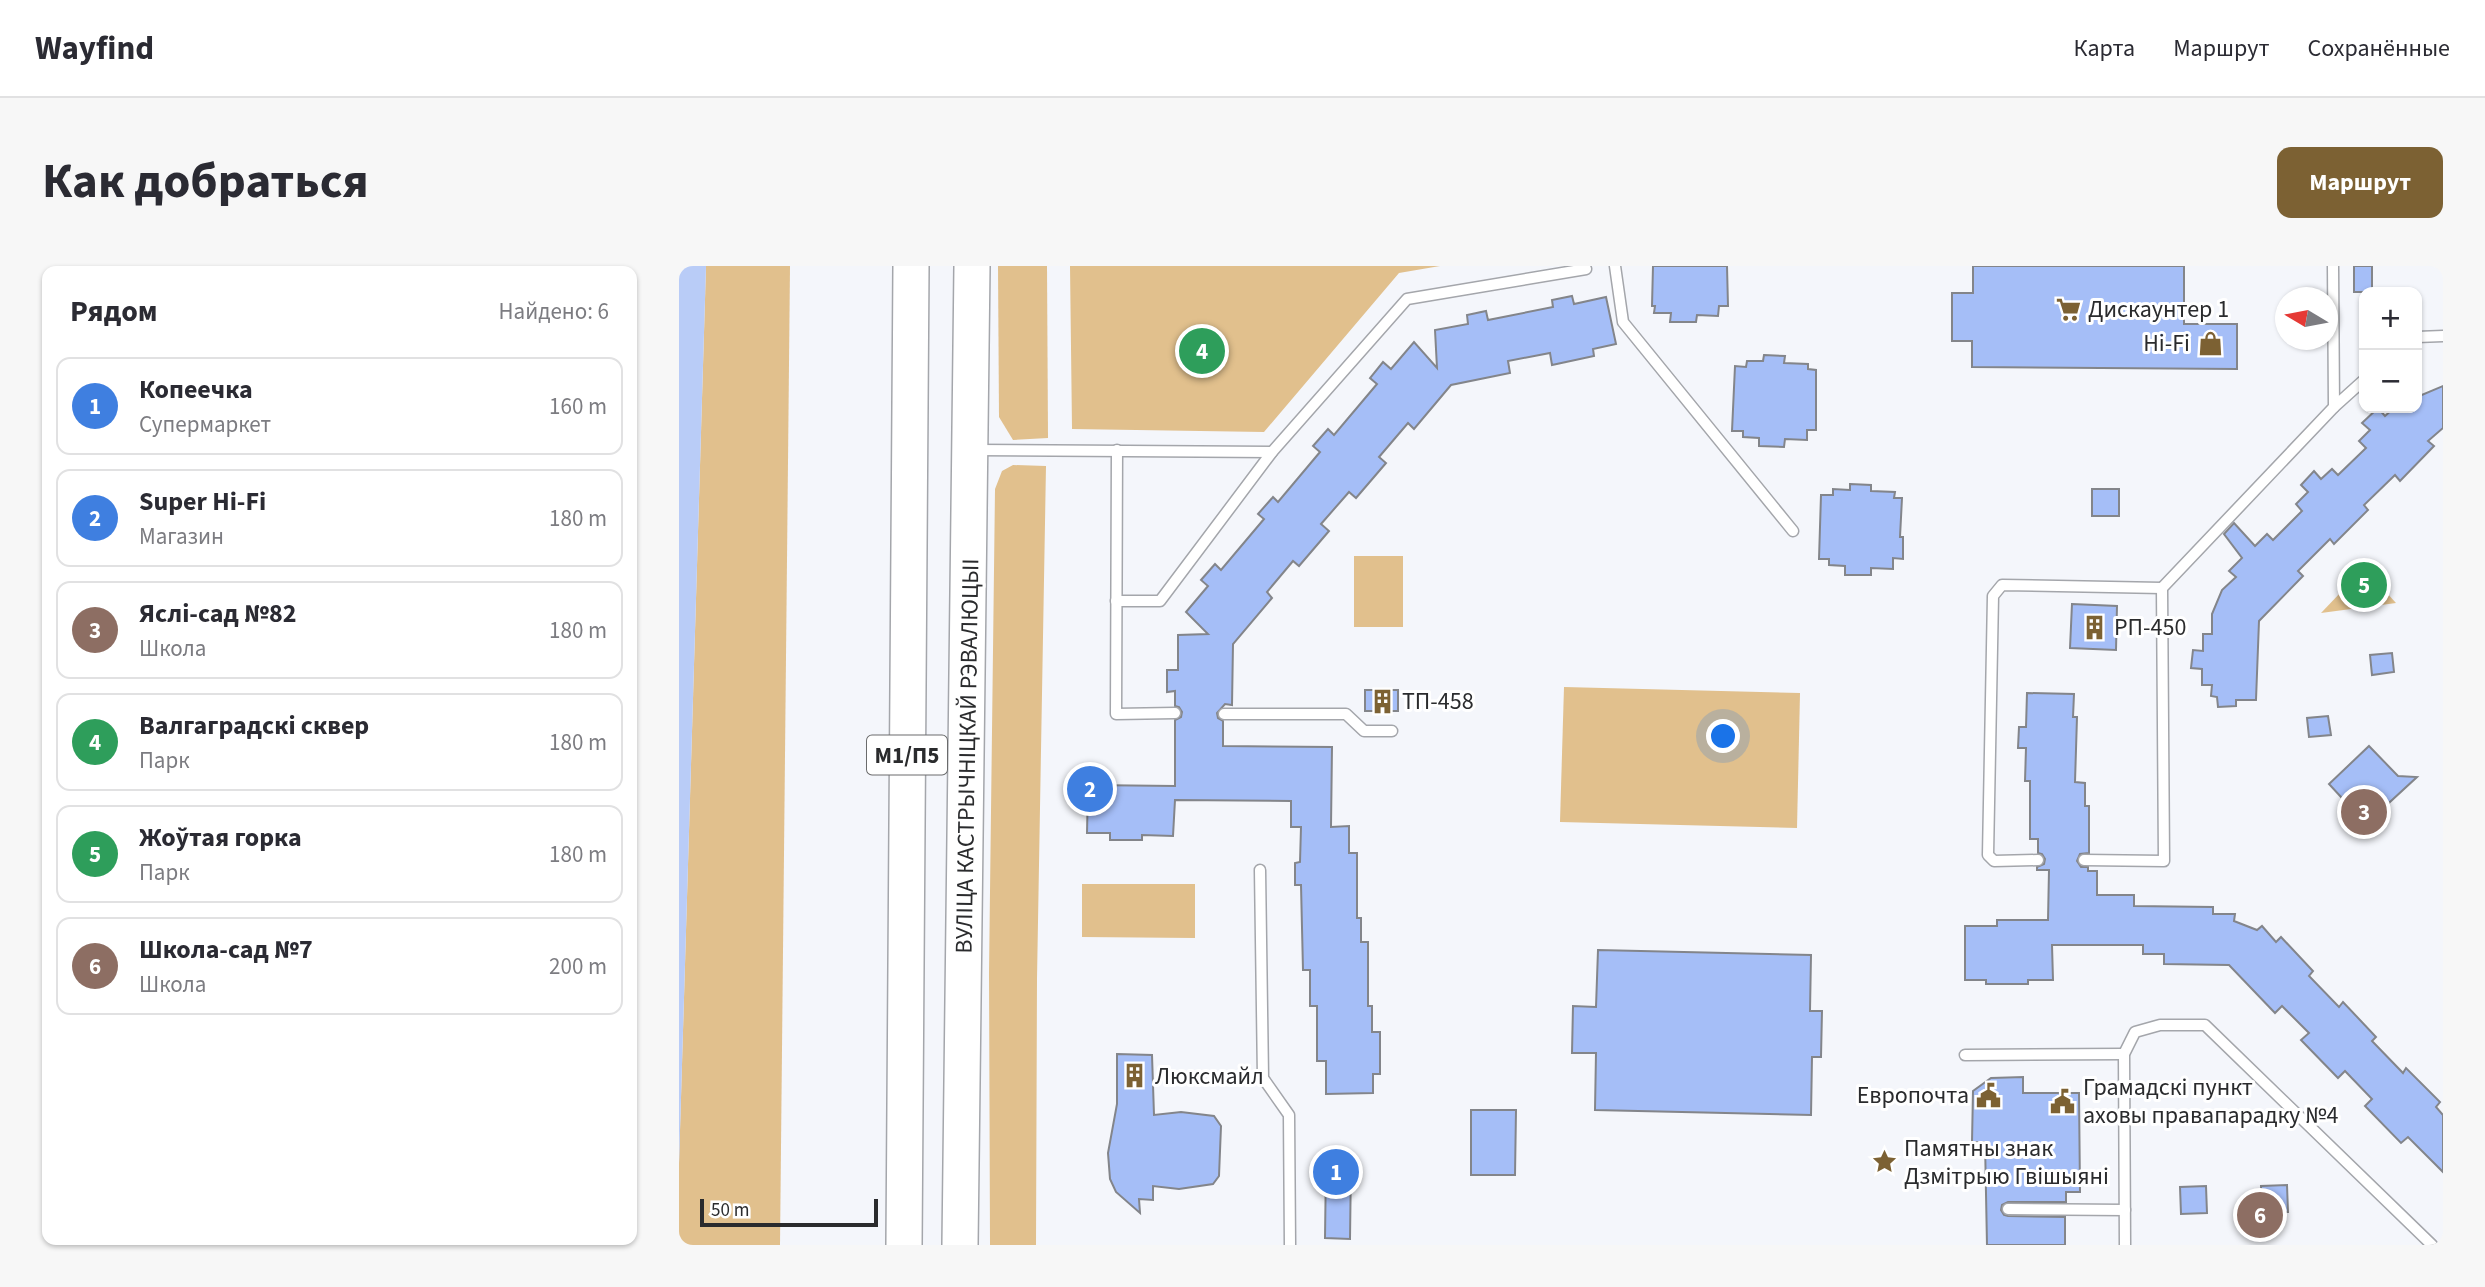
<!DOCTYPE html>
<html lang="ru">
<head>
<meta charset="utf-8">
<style>
  body { margin:0; font-family:"Source Sans 3",sans-serif; background:#f7f7f7; color:#2b2b33 }
  .controls { position:absolute; right:21px; top:21px; display:grid; overflow:hidden; border-radius:14px; box-shadow:0 2px 5px #0004 }
  .controls button { width:63px; height:63px; display:grid; place-items:center; padding:0; border:0; border-bottom:2px solid #e1e1e2; background:#fff; color:#2b2b33; font:35px sans-serif }
  .compass { position:absolute; left:1596px; top:21px; width:63px; height:63px; border-radius:50%; background:#fff; box-shadow:0 2px 5px #0004; rotate:280deg }
  .scale { position:absolute; left:21px; bottom:18px; width:178px; box-sizing:border-box; padding-left:7px; border:4px solid #2a2b2d; border-top:0; font-size:19px; line-height:24px; white-space:nowrap; color:#2a2b2d; -webkit-text-stroke:5px #fff; paint-order:stroke }
  .you { position:absolute; left:1045px; top:471px; width:24px; height:24px; margin:-18px; border:5px solid #fff; border-radius:50%; background:#1a73e8; box-shadow:0 0 0 10px #1a73e833 }
  .badge { display:grid; place-items:center; width:46px; height:46px; border-radius:50%; background:#7c6133; color:#fff; font-size:23px; font-weight:700 }
  .pin { position:absolute; translate:-50% -50%; border:4px solid #fff; box-shadow:0 2px 7px #0006 }
  .list { margin:0; padding:0; list-style:none }
  h2 { display:flex; justify-content:space-between; align-items:center; height:91px; margin:0; padding:0 28px; font-size:30px }
  h2 small { font-size:23px; font-weight:400; color:#7c7c81 }
  .list li { display:grid; grid-template-columns:46px 1fr auto; gap:21px; align-items:center; box-sizing:border-box; height:98px; margin:0 14px 14px; padding:0 14px; border:2px solid #e1e1e2; border-radius:14px }
  .list b { display:block; font-size:26px; white-space:nowrap }
  .list p { margin:0; font-size:23px; white-space:nowrap; color:#7c7c81 }
  .list em { font-size:23px; font-style:normal; color:#7c7c81 }
  .map { position:relative; flex:none; width:1764px; height:979px; overflow:hidden; border-radius:14px }
  header { display:flex; align-items:center; gap:42px; box-sizing:border-box; height:98px; padding:0 35px; background:#fff; border-bottom:2px solid #e1e1e2 }
  header strong { font-size:33px }
  nav { display:flex; gap:38px; margin-inline-start:auto; font-size:24px }
  .intro { display:flex; align-items:center; justify-content:space-between; box-sizing:border-box; height:168px; padding:0 42px }
  h1 { margin:0; font-size:49px }
  .button { padding:18px 32px; border-radius:14px; background:#7c6133; color:#fff; font-size:24px; font-weight:700 }
  main { display:flex; gap:42px; padding:0 42px }
  aside { flex:1; background:#fff; border-radius:14px; box-shadow:0 2px 5px #0004 }
  .map>svg:first-child { display:block }
  .green { fill:#e1c08d }
  .water { fill:#b9ccf7 }
  .building { fill:#a5bef7; stroke:#83858a; stroke-width:2 }
  .lines { fill:none; stroke-linecap:round; stroke-linejoin:round }
  .lane-casing { stroke:#a4a6ab; stroke-width:13 }
  .highway-casing { stroke:#a4a6ab; stroke-width:38 }
  .lane { stroke:#fff; stroke-width:10 }
  .highway { stroke:#fff; stroke-width:35 }
  .labels { text-anchor:middle; stroke-width:6; stroke-linejoin:round; paint-order:stroke }
  .shield { fill:#fff; stroke:#6a6b6c; stroke-width:2 }
  .shield-label { font-size:23px; font-weight:bold; fill:#2a2b2d }
  .poi-label { font-size:24px; fill:#2a2b2d; stroke:#fff; text-anchor:start }
  .street-label { font-size:24px; fill:#2a2b2d; stroke:#fff }
</style>
</head>
<body>
<header>
<strong>Wayfind</strong>
<nav><a>Карта</a><a>Маршрут</a><a>Сохранённые</a></nav>
</header>
<div class="intro"><h1>Как добраться</h1><a class="button">Маршрут</a></div>
<main>
<aside>
<h2>Рядом<small>Найдено: 6</small></h2>
<ul class="list">
<li><span class="badge" style="background:#3f7fe0">1</span><div><b>Копеечка</b><p>Супермаркет</p></div><em>160 m</em></li>
<li><span class="badge" style="background:#3f7fe0">2</span><div><b>Super Hi-Fi</b><p>Магазин</p></div><em>180 m</em></li>
<li><span class="badge" style="background:#8d6e63">3</span><div><b>Яслі-сад №82</b><p>Школа</p></div><em>180 m</em></li>
<li><span class="badge" style="background:#2e9e5b">4</span><div><b>Валгаградскі сквер</b><p>Парк</p></div><em>180 m</em></li>
<li><span class="badge" style="background:#2e9e5b">5</span><div><b>Жоўтая горка</b><p>Парк</p></div><em>180 m</em></li>
<li><span class="badge" style="background:#8d6e63">6</span><div><b>Школа-сад №7</b><p>Школа</p></div><em>200 m</em></li>
</ul>
</aside>
<div class="map">
<svg width="1764" height="979" viewBox="0 0 1764 979">
  <rect width="100%" height="100%" fill="#f4f6fb"/>
  <g class="green">
    <path d="M 27,0 L 111,0 L 101,979 L 0,979 L 0,898 Z"/>
    <path d="M 319,0 L 368,0 L 369,172 L 334,174 L 320,151 Z"/>
    <path d="M 391,0 L 761,0 L 720,7 L 585,166 L 393,163 Z"/>
    <path d="M 334,199 L 367,200 L 358,713 L 357,979 L 311,979 L 310,707 L 316,223 L 323,205 Z"/>
    <rect x="675" y="290" width="49" height="71"/>
    <path d="M 1685,302 L 1717,337 L 1642,347 Z"/>
    <path d="M 885,421 L 1121,427 L 1118,562 L 881,556 Z"/>
    <path d="M 403,618 L 516,618 L 516,672 L 403,671 Z"/>
  </g>
  <path class="water" d="M 0,0 L 27,0 L 0,898 Z"/>
  <g class="building">
    <path d="M 974,0 L 1048,0 L 1049,40 L 1040,40 L 1039,50 L 1018,49 L 1017,56 L 991,56 L 992,47 L 975,47 L 976,40 L 973,40 Z"/>
    <path d="M 1294,0 L 1505,0 L 1505,58 L 1558,58 L 1558,103 L 1293,101 L 1293,75 L 1273,75 L 1273,27 L 1294,27 Z"/>
    <rect x="1675" y="0" width="18" height="26"/>
    <path d="M 893,30 L 895,38 L 927,31 L 937,78 L 914,83 L 915,90 L 873,99 L 871,87 L 829,95 L 831,107 L 772,119 L 735,163 L 729,157 L 700,191 L 707,197 L 677,232 L 670,226 L 642,258 L 650,265 L 620,300 L 614,295 L 588,326 L 593,332 L 554,378 L 553,439 L 546,438 L 538,447 L 539,452 L 544,455 L 544,480 L 653,481 L 652,561 L 670,560 L 670,587 L 678,587 L 678,652 L 682,652 L 682,676 L 689,676 L 689,740 L 693,740 L 693,766 L 701,766 L 701,808 L 694,808 L 694,827 L 647,828 L 647,795 L 638,795 L 638,740 L 631,740 L 631,704 L 624,704 L 622,619 L 616,619 L 616,597 L 621,596 L 622,561 L 612,561 L 612,535 L 496,534 L 494,570 L 463,569 L 463,574 L 431,574 L 431,567 L 408,567 L 409,519 L 496,520 L 496,454 L 502,451 L 503,446 L 500,441 L 496,440 L 496,425 L 488,426 L 488,404 L 499,404 L 499,369 L 529,368 L 507,346 L 529,320 L 522,314 L 536,298 L 542,304 L 585,253 L 579,248 L 594,231 L 599,236 L 641,186 L 634,180 L 649,163 L 655,169 L 698,118 L 691,112 L 704,96 L 712,103 L 735,76 L 758,102 L 756,64 L 789,58 L 788,49 L 807,45 L 809,54 L 874,41 L 873,34 Z"/>
    <path d="M 1085,89 L 1106,90 L 1105,97 L 1129,98 L 1129,103 L 1137,104 L 1137,164 L 1128,164 L 1128,174 L 1106,173 L 1105,181 L 1080,180 L 1080,172 L 1064,171 L 1064,165 L 1053,165 L 1056,100 L 1067,101 L 1068,95 L 1084,95 Z"/>
    <path d="M 1764,120 L 1764,162 L 1749,175 L 1755,180 L 1721,215 L 1716,209 L 1685,239 L 1689,244 L 1655,278 L 1651,273 L 1619,305 L 1624,310 L 1580,355 L 1577,434 L 1557,434 L 1557,440 L 1539,441 L 1538,431 L 1532,430 L 1533,419 L 1523,419 L 1523,403 L 1512,402 L 1514,384 L 1524,385 L 1524,368 L 1533,368 L 1533,348 L 1543,324 L 1557,311 L 1550,305 L 1563,292 L 1545,268 L 1555,257 L 1576,280 L 1588,268 L 1594,274 L 1623,245 L 1617,238 L 1629,226 L 1622,219 L 1635,205 L 1642,213 L 1653,203 L 1659,209 L 1687,182 L 1680,175 L 1691,164 L 1683,157 L 1699,142 L 1706,150 L 1715,142 L 1738,142 L 1738,131 Z"/>
    <path d="M 1171,218 L 1192,219 L 1192,225 L 1216,226 L 1215,232 L 1223,232 L 1221,271 L 1224,271 L 1224,293 L 1214,292 L 1214,303 L 1192,302 L 1192,309 L 1166,309 L 1166,300 L 1150,299 L 1150,293 L 1140,293 L 1142,229 L 1154,229 L 1154,223 L 1171,224 Z"/>
    <rect x="1413" y="223" width="27" height="27"/>
    <path d="M 1393,338 L 1438,340 L 1437,384 L 1391,382 Z"/>
    <path d="M 1713,387 L 1715,406 L 1693,409 L 1691,389 Z"/>
    <rect x="686" y="424" width="33" height="21"/>
    <path d="M 1348,427 L 1395,428 L 1394,451 L 1398,451 L 1396,516 L 1406,517 L 1406,540 L 1410,540 L 1410,587 L 1401,588 L 1398,595 L 1402,601 L 1409,601 L 1409,605 L 1418,605 L 1418,629 L 1455,629 L 1455,640 L 1534,641 L 1534,648 L 1556,648 L 1555,655 L 1578,664 L 1583,660 L 1597,676 L 1602,671 L 1634,705 L 1630,710 L 1660,741 L 1664,736 L 1697,771 L 1693,775 L 1724,807 L 1727,802 L 1761,836 L 1757,841 L 1764,849 L 1764,906 L 1729,871 L 1722,877 L 1686,840 L 1693,833 L 1666,805 L 1659,812 L 1622,774 L 1630,767 L 1603,740 L 1596,747 L 1550,699 L 1485,698 L 1485,688 L 1464,688 L 1464,679 L 1373,679 L 1374,714 L 1349,714 L 1349,718 L 1307,718 L 1307,714 L 1286,714 L 1286,660 L 1318,660 L 1318,654 L 1369,654 L 1370,604 L 1358,604 L 1358,601 L 1365,598 L 1366,593 L 1363,588 L 1359,587 L 1359,573 L 1351,573 L 1351,515 L 1346,515 L 1347,482 L 1339,482 L 1340,461 L 1347,461 Z"/>
    <path d="M 1649,450 L 1652,469 L 1630,471 L 1628,452 Z"/>
    <path d="M 1690,480 L 1719,510 L 1738,511 L 1687,558 L 1650,518 Z"/>
    <path d="M 919,684 L 1132,689 L 1131,745 L 1143,745 L 1142,791 L 1133,791 L 1132,849 L 916,844 L 917,787 L 893,787 L 894,740 L 917,741 Z"/>
    <path d="M 438,788 L 473,789 L 475,849 L 502,846 L 535,850 L 542,860 L 540,910 L 534,918 L 500,923 L 474,920 L 474,934 L 460,933 L 461,947 L 437,926 L 431,913 L 429,887 L 438,838 Z"/>
    <path d="M 1344,811 L 1344,827 L 1400,827 L 1401,926 L 1387,926 L 1387,936 L 1329,936 L 1323,939 L 1322,944 L 1325,949 L 1329,950 L 1386,951 L 1386,979 L 1308,979 L 1306,876 L 1293,876 L 1294,825 L 1312,812 Z"/>
    <path d="M 792,844 L 837,844 L 836,909 L 792,909 Z"/>
    <path d="M 647,897 L 672,897 L 671,973 L 646,972 Z"/>
    <path d="M 1608,919 L 1609,946 L 1583,946 L 1582,920 Z"/>
    <path d="M 1527,920 L 1528,947 L 1502,948 L 1501,921 Z"/>
  </g>
  <g class="lines">
    <defs>
      <g id="lane">
        <path d="M 936,0 L 944,56 L 1114,265"/>
        <path d="M 1738,71 L 1764,70"/>
        <path d="M 1655,141 L 1685,114"/>
        <path d="M 296,184 L 593,186 L 728,33 L 907,3"/>
        <path d="M 438,184 L 437,448 L 496,447"/>
        <path d="M 437,335 L 481,335 L 593,186"/>
        <path d="M 545,448 L 667,448 L 685,465 L 713,465"/>
        <path d="M 1359,594 L 1315,595 L 1309,589 L 1314,330 L 1323,319 L 1483,322"/>
        <path d="M 1405,594 L 1485,595 L 1483,322 L 1655,141 L 1654,0"/>
        <path d="M 581,604 L 584,812 L 610,849 L 611,979"/>
        <path d="M 1286,789 L 1445,788"/>
        <path d="M 1329,943 L 1446,944"/>
        <path d="M 1446,979 L 1445,788 L 1456,766 L 1481,759 L 1526,759 L 1753,979"/>
      </g>
      <g id="highway">
        <path d="M 225,979 L 232,0"/>
        <path d="M 281,979 L 293,0"/>
      </g>
    </defs>
    <use href="#lane" class="lane-casing"/>
    <use href="#highway" class="highway-casing"/>
    <use href="#lane" class="lane"/>
    <use href="#highway" class="highway"/>
  </g>
  <defs>
    <symbol id="supermarket-bare" viewBox="-9 -9 18 18"><path d="M-6-5.5h2.5l.6 2H6L4.5 2H-2.5L-4.4-4H-6ZM-1.5 3.2a1.3 1.3 0 1 0 .1 0ZM3 3.2a1.3 1.3 0 1 0 .1 0Z" fill="#7c6133" stroke="#fff" stroke-width="2.5" paint-order="stroke"/></symbol>
    <symbol id="shop-bare" viewBox="-9 -9 18 18"><path d="M-5-2.5h2.3a2.7 3.5 0 0 1 5.4 0H5L5.5 6h-11ZM-1.5-2.5h3a1.5 2.3 0 0 0-3 0Z" fill="#7c6133" stroke="#fff" stroke-width="2.5" paint-order="stroke"/></symbol>
    <symbol id="building-bare" viewBox="-9 -9 18 18"><path d="M-4-6H4V6H1V3H-1V6H-4ZM-2.5-4.3h1.7v1.8h-1.7ZM.8-4.3h1.7v1.8H.8ZM-2.5-1h1.7V.8h-1.7ZM.8-1h1.7V.8H.8Z" fill="#7c6133" stroke="#fff" stroke-width="2.5" paint-order="stroke"/></symbol>
    <symbol id="civic-bare" viewBox="-9 -9 18 18"><path d="M-.6-6.5H3V-4.5H.6V-3L4-1V1h2V6H-6V1h2V-1L-.6-3ZM-1.2 2.5V6h2.4V2.5Z" fill="#7c6133" stroke="#fff" stroke-width="2.5" paint-order="stroke"/></symbol>
    <symbol id="sight-bare" viewBox="-9 -9 18 18"><path d="M0-6L1.8-2.2L6-1.7L2.9 1.2L3.7 5.4L0 3.3L-3.7 5.4L-2.9 1.2L-6-1.7L-1.8-2.2Z" fill="#7c6133" stroke="#fff" stroke-width="2.5" paint-order="stroke"/></symbol>
  </defs>
  <g fill-rule="evenodd">
    <use href="#supermarket-bare" x="1372" y="26" width="35" height="35"/>
    <use href="#shop-bare" x="1514" y="60" width="35" height="35"/>
    <use href="#building-bare" x="1398" y="344" width="35" height="35"/>
    <use href="#building-bare" x="686" y="418" width="35" height="35"/>
    <use href="#building-bare" x="438" y="792" width="35" height="35"/>
    <use href="#civic-bare" x="1292" y="812" width="35" height="35"/>
    <use href="#civic-bare" x="1366" y="818" width="35" height="35"/>
    <use href="#sight-bare" x="1188" y="878" width="35" height="35"/>
  </g>
  <g class="labels">
    <rect class="shield" x="188" y="469.5" width="80" height="39" rx="5"/>
    <g class="shield-label">
      <text x="228" y="497">М1/П5</text>
    </g>
    <g class="poi-label">
      <text x="1409" y="51">Дискаунтер 1</text>
      <text x="1511" y="85" text-anchor="end">Hi-Fi</text>
      <text x="1435" y="369">РП-450</text>
      <text x="723" y="443">ТП-458</text>
      <text x="476" y="818">Люксмайл</text>
      <text x="1404" y="829">Грамадскі пункт<tspan x="1404" dy="28">аховы правапарадку №4</tspan></text>
      <text x="1290" y="837" text-anchor="end">Европочта</text>
      <text x="1225" y="890">Памятны знак<tspan x="1225" dy="28">Дзмітрыю Гвішыяні</tspan></text>
    </g>
    <g class="street-label">
      <text transform="translate(288 490) rotate(-89)" y="8">ВУЛІЦА КАСТРЫЧНІЦКАЙ РЭВАЛЮЦЫІ</text>
    </g>
  </g>
</svg>
<div class="controls">
<button>+</button>
<button>−</button>
</div>
<svg class="compass" viewBox="-18 -18 36 36"><path d="M0-13l5 13h-10z" fill="#e53935"/><path d="M0 13l5-13h-10z" fill="#7c7c81"/></svg>
<div class="scale">50 m</div>
<div class="you"></div>
<div class="pin badge" style="left:657px;top:906px;background:#3f7fe0">1</div>
<div class="pin badge" style="left:411px;top:523px;background:#3f7fe0">2</div>
<div class="pin badge" style="left:1685px;top:546px;background:#8d6e63">3</div>
<div class="pin badge" style="left:523px;top:85px;background:#2e9e5b">4</div>
<div class="pin badge" style="left:1685px;top:319px;background:#2e9e5b">5</div>
<div class="pin badge" style="left:1581px;top:949px;background:#8d6e63">6</div>
</div>
</main>
</body>
</html>
